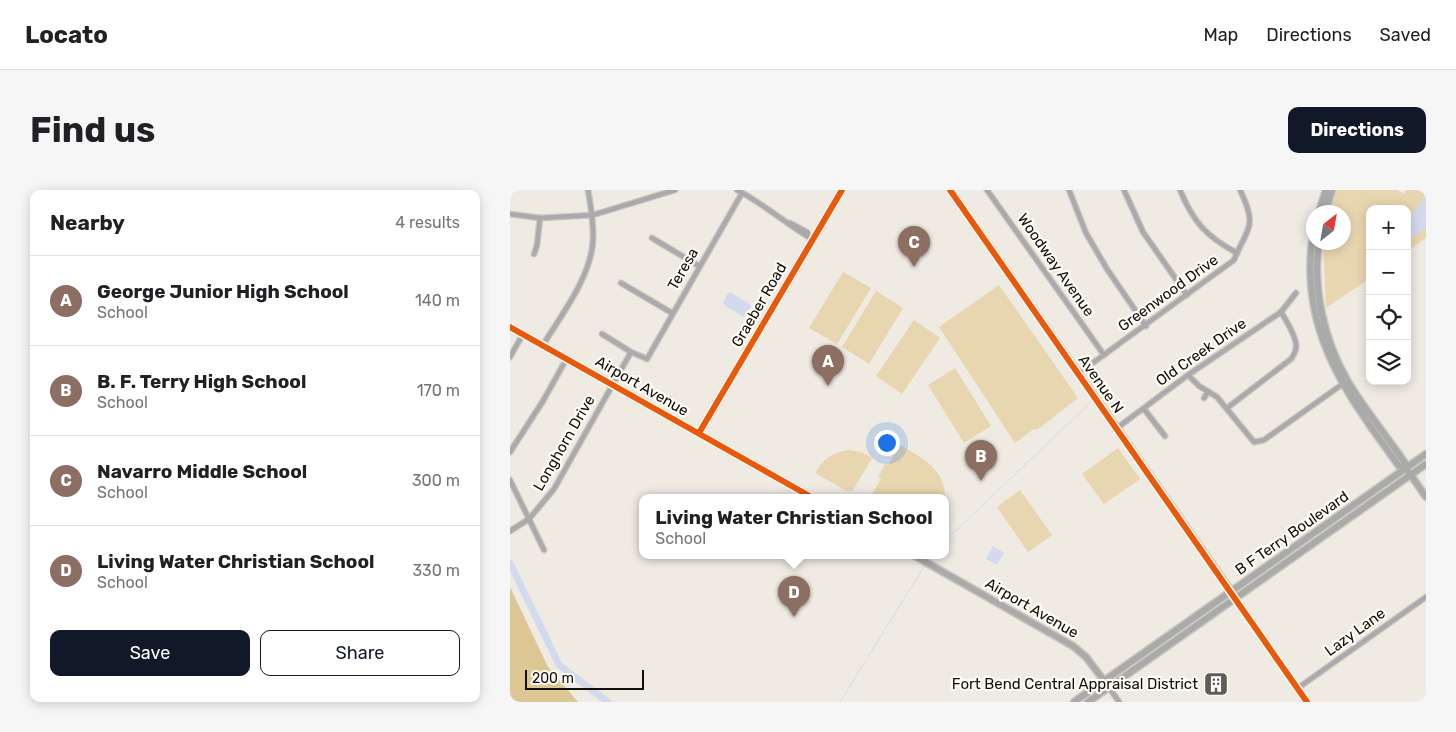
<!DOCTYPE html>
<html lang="en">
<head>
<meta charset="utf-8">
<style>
  body { margin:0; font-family:Rubik,sans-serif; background:#f6f6f6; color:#202124 }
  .controls { position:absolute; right:15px; top:15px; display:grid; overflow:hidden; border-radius:10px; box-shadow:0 2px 12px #0003 }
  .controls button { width:45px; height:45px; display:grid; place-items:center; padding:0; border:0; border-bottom:1px solid #e0e0e0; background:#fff; color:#202124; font:25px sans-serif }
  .compass { position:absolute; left:796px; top:15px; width:45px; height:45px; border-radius:50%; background:#fff; box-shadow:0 2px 12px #0003; rotate:31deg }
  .scale { position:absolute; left:15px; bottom:12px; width:119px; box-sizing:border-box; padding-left:5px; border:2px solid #13100b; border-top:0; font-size:14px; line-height:18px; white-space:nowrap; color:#13100b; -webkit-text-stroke:4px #fefbf4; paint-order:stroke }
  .you { position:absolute; left:376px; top:252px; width:18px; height:18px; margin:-12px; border:4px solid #fff; border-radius:50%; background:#1a73e8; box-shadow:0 0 0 8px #1a73e833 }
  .badge { display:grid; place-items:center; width:32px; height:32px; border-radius:50%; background:#111827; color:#fff; font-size:16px; font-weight:700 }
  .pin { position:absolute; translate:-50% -41px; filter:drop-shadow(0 1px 2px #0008) }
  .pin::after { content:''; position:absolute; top:26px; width:18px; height:15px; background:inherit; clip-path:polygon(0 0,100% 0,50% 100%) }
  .popup { position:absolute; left:129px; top:304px; width:310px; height:65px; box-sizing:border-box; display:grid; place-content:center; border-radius:10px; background:#fff; filter:drop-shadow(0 1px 4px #0005); font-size:16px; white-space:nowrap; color:#757577 }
  .popup b { font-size:19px; color:#202124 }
  .popup::after { content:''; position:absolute; left:50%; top:100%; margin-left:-10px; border:10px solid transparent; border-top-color:#fff }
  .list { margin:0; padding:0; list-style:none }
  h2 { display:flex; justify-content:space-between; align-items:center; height:65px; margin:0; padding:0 20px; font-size:21px }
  h2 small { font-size:16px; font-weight:400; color:#757577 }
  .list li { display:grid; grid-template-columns:32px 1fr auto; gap:15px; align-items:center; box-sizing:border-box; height:90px; padding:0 20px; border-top:1px solid #e0e0e0 }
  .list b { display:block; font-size:19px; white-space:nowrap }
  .list p { margin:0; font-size:16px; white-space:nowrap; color:#757577 }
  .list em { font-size:16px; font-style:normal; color:#757577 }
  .actions { display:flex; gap:10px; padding:15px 20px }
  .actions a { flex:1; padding:11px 0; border:1px solid #111827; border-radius:10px; text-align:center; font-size:18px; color:#111827 }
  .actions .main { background:#111827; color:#fff }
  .icon { flex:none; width:28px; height:28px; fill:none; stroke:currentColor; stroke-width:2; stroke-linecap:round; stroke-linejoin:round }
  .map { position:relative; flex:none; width:916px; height:512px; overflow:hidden; border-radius:10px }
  header { display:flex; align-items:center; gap:30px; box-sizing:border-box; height:70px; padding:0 25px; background:#fff; border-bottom:1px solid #e0e0e0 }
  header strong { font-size:24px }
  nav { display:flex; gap:28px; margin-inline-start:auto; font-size:18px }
  .intro { display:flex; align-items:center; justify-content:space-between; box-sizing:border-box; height:120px; padding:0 30px }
  h1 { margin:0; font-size:35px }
  .button { padding:12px 22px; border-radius:10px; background:#111827; color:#fff; font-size:18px; font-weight:700 }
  main { display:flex; gap:30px; padding:0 30px }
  aside { flex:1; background:#fff; border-radius:10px; box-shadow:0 2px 12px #0003 }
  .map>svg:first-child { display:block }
  .green { fill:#e8d6b0 }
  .forest { fill:#dcc694 }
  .water { fill:#d3daed }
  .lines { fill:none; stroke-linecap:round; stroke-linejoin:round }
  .stream { stroke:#d3daed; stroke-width:1 }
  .river { stroke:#d3daed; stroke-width:7 }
  .street-casing { stroke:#cbc7c1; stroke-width:7 }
  .secondary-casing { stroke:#cbc7c1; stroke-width:9 }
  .street { stroke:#aaaaac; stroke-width:4.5 }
  .secondary { stroke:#a9aaa9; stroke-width:6 }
  .cycleway-casing { stroke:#fefbf4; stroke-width:9 }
  .cycleway { stroke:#e8590c; stroke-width:6 }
  .labels { text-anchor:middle; stroke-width:4.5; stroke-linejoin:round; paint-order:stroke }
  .street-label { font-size:15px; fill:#13100b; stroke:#fefbf4 }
  .poi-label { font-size:15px; fill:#13100b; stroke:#fefbf4; text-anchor:end }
</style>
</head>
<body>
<header>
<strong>Locato</strong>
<nav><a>Map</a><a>Directions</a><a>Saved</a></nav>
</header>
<div class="intro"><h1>Find us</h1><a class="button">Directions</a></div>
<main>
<aside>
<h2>Nearby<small>4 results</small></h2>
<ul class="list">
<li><span class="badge" style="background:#8d6e63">A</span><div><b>George Junior High School</b><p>School</p></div><em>140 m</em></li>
<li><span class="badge" style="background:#8d6e63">B</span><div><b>B. F. Terry High School</b><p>School</p></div><em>170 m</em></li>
<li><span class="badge" style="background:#8d6e63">C</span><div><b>Navarro Middle School</b><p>School</p></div><em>300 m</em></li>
<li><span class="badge" style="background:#8d6e63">D</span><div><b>Living Water Christian School</b><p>School</p></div><em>330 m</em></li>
</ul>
<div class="actions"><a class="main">Save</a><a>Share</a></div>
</aside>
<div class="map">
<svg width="916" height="512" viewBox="0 0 916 512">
  <rect width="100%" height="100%" fill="#efebe3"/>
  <g class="green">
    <path d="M 827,0 L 887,0 L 894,4 L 896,0 L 916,0 L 916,48 L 897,61 L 897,19 L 860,19 L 860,88 L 816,118 L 813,53 L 834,52 L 834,22 L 819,22 L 822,10 Z"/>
    <path d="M 333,82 L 361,98 L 327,154 L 299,138 Z"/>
    <path d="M 489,95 L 568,208 L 527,240 L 524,239 L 505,253 L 429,137 Z"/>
    <path d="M 366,101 L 393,118 L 359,174 L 332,157 Z"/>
    <path d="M 404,130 L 430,148 L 392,204 L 366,186 Z"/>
    <path d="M 445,178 L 481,236 L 454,253 L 418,195 Z"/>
    <path d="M 390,255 C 412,268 436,279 435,308 L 360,308 L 371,289 L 368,287 L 375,274 L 378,275 Z"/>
    <path d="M 608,258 L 630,289 L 594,314 L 572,284 Z"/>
    <path d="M 339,260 L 351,262 L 362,268 L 343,300 L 337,301 L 305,283 C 313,269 323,262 339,260 Z"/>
    <path d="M 510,300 L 542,345 L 518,362 L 487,317 Z"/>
  </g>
  <path class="forest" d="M 0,397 L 38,477 L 68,512 L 0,512 Z"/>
  <g class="water">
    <path d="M 916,4 L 916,38 L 897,51 L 897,30 L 910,14 Z"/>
    <path d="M 220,102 L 240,114 L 241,117 L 234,127 L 215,116 L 213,112 L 218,103 Z"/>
    <path d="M 483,356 L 494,363 L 487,375 L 476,369 Z"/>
  </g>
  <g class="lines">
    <g class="stream">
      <path d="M 435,351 L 580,213"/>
      <path d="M 330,512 L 415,375"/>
    </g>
    <path class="river" d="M 0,373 L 49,475 L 98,512"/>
    <defs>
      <g id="street">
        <path d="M 227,0 C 254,14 276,34 302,49"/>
        <path d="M 477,0 L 594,165"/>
        <path d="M 559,0 L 576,43 L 597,79 L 636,136"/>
        <path d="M 614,0 L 633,42 L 677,105"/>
        <path d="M 670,0 C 683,32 697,47 727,63"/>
        <path d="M 0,24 L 30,28 L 83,25 L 165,0"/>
        <path d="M 280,33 L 297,42 L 299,47"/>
        <path d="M 142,48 L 189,76"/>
        <path d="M 24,64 L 27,55 L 30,28"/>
        <path d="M 111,93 L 162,123"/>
        <path d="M 92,144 L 121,162 L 137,169 L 232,3"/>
        <path d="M 33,155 C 52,124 81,87 83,50 C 84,33 81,17 78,0"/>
        <path d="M 0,167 L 13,144"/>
        <path d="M 569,183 L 724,70 C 738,36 748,37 730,0"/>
        <path d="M 678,185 L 689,196 L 707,207 L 744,252 L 754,250 L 834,193"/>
        <path d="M 694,208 L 698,202"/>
        <path d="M 717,218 L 781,169 C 783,166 786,162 786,157 C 787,148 776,130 771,122"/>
        <path d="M 634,219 L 655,246"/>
        <path d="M 607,238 L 678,185 L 771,122 L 786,103"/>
        <path d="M 0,262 L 33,211 L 57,168"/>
        <path d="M 0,290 L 34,360"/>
        <path d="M 0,341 L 19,329 L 44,299 L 121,162"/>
        <path d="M 725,407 L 797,512"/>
        <path d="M 599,497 L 609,512"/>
        <path d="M 788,498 L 916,407"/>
      </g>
      <g id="secondary">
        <path d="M 440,0 L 721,401"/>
        <path d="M 809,22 L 816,0"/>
        <path d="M 815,22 L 822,0"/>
        <path d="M 804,43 C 800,59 800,77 801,93 C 806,166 848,219 889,276 L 896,278"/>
        <path d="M 809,52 C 802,98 814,150 837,190 C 854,219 876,245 895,273 L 896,278 L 916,307"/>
        <path d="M 0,137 L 303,308"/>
        <path d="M 189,243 L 332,0"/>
        <path d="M 405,366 L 563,456 L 576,467 L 595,492"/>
        <path d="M 564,512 L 916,264"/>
        <path d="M 578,512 L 916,274"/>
      </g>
    </defs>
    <use href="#street" class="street-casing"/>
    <use href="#secondary" class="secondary-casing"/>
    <use href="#street" class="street"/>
    <use href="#secondary" class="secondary"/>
    <defs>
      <g id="cycleway">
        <path d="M 440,0 L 797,512"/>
        <path d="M 0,137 L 303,308"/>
        <path d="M 189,243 L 332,0"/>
      </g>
    </defs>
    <use href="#cycleway" class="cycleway-casing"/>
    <use href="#cycleway" class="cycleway"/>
  </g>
  <defs>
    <symbol id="building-square" viewBox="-11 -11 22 22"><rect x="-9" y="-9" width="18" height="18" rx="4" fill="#605d57" stroke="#fefbf4"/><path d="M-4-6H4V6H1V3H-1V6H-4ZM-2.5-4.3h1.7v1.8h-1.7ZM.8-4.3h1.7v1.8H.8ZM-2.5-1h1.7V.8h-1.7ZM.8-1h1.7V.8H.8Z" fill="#fff"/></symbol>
  </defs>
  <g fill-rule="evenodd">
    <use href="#building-square" x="692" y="480" width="28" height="28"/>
  </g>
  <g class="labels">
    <g class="street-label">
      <text transform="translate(546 75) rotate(55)" y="5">Woodway Avenue</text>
      <text transform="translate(173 79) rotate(-60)" y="5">Teresa</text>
      <text transform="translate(658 103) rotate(-36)" y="5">Greenwood Drive</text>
      <text transform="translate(249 115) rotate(-60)" y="5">Graeber Road</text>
      <text transform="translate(691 162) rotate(-35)" y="5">Old Creek Drive</text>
      <text transform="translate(591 194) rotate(55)" y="5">Avenue N</text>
      <text transform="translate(132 196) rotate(30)" y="5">Airport Avenue</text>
      <text transform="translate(54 253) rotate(-60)" y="5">Longhorn Drive</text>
      <text transform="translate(782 343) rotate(-35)" y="5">B F Terry Boulevard</text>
      <text transform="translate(522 418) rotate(30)" y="5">Airport Avenue</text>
      <text transform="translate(845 442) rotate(-36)" y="5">Lazy Lane</text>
    </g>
    <g class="poi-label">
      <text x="688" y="499">Fort Bend Central Appraisal District</text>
    </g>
  </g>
</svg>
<div class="controls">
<button>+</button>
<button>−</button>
<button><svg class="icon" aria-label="locate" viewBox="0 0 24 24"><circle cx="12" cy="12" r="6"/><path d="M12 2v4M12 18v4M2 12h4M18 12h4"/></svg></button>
<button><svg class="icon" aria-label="layers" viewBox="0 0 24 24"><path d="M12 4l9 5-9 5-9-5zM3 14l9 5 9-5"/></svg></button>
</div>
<svg class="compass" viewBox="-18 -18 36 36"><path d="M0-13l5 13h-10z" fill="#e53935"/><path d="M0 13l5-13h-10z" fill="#757577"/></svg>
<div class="scale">200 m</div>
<div class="you"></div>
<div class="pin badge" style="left:318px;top:196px;background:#8d6e63">A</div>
<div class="pin badge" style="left:471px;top:291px;background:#8d6e63">B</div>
<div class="pin badge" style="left:404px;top:77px;background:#8d6e63">C</div>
<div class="pin badge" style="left:284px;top:427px;background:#8d6e63">D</div>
<div class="popup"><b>Living Water Christian School</b>School</div>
</div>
</main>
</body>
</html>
